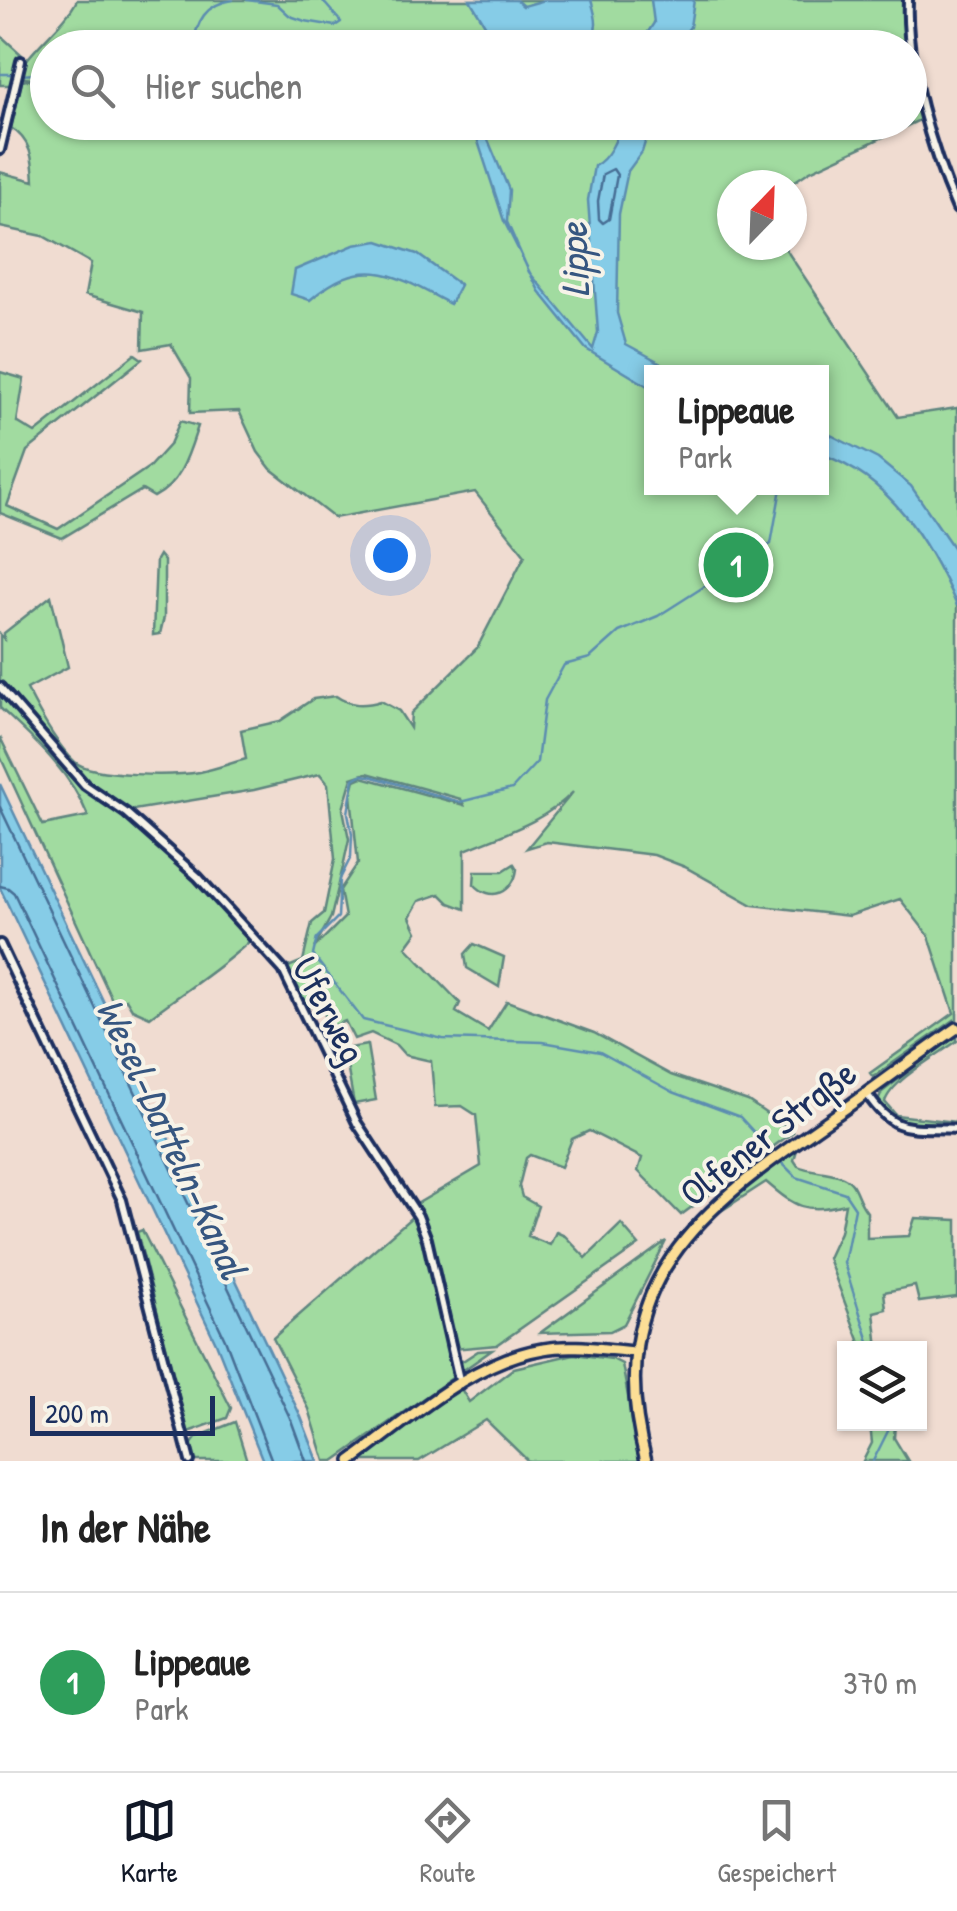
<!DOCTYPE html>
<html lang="de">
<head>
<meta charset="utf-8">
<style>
  body { margin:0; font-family:"Patrick Hand",sans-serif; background:#f6f6f6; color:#222 }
  .controls { position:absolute; right:30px; bottom:30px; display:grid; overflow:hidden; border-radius:0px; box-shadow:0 2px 8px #0004 }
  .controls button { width:90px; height:90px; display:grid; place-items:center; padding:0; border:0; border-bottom:2px solid #e0e0e0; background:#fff; color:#222; font:50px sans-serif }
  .compass { position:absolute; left:717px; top:170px; width:90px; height:90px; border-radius:50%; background:#fff; box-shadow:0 2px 8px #0004; rotate:23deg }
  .scale { position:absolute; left:30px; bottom:25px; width:185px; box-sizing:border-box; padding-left:10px; border:5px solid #1b2f5e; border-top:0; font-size:28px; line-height:35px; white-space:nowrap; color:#1b2f5e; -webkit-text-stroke:8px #f7f3e8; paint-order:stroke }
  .you { position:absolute; left:390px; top:555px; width:35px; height:35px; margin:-25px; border:8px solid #fff; border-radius:50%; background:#1a73e8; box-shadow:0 0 0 15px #1a73e833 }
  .badge { display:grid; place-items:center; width:65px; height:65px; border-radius:50%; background:#111827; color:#fff; font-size:32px; font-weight:700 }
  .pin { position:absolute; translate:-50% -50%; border:5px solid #fff; box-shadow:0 2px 10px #0006 }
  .popup { position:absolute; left:644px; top:365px; width:185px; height:130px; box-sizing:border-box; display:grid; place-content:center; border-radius:0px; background:#fff; filter:drop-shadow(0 2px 8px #0005); font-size:32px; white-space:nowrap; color:#767676 }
  .popup b { font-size:38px; color:#222 }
  .popup::after { content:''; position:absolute; left:50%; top:100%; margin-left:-20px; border:20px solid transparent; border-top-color:#fff }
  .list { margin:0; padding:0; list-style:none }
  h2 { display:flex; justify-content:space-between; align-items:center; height:130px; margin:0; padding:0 40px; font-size:42px }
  h2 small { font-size:32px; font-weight:400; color:#767676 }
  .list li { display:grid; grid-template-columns:65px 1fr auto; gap:30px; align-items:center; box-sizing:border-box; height:180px; padding:0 40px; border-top:2px solid #e0e0e0 }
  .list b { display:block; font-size:38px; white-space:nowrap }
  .list p { margin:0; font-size:32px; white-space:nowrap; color:#767676 }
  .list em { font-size:32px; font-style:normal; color:#767676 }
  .icon { flex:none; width:55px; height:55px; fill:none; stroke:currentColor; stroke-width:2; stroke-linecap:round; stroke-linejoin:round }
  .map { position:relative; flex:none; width:957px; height:1461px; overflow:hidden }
  .search { position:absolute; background:#fff; box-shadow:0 2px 8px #0004; left:30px; right:30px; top:30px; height:110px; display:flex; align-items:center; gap:25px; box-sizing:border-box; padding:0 35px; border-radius:55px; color:#767676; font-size:38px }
  .sheet { height:310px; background:#fff }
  nav { display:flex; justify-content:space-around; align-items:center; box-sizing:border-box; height:140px; border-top:2px solid #e0e0e0; background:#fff; font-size:28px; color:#767676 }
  nav a { display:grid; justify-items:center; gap:5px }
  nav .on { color:#111827 }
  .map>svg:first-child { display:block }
  .green { fill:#a1dba0; stroke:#5e857f; stroke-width:2.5; fill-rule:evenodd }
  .water { fill:#86cce7; stroke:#5b8db0; stroke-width:2.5 }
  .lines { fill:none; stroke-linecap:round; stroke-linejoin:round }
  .shore { stroke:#466e95; stroke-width:2.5 }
  .stream { stroke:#5b8db0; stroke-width:2.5 }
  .minor-casing { stroke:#1b2f5e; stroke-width:14 }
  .primary-casing { stroke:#1b2f5e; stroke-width:16 }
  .minor { stroke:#f7f3e8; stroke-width:6 }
  .primary { stroke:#fcde96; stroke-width:9 }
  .labels { text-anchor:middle; stroke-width:8; stroke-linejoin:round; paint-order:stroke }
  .street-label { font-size:38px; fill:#1b2f5e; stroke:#f7f3e8 }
  .water-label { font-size:40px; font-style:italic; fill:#365680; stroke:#f7f3e8 }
</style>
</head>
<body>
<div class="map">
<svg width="957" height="1461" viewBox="0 0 957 1461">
  <rect width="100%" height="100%" fill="#f0dcd1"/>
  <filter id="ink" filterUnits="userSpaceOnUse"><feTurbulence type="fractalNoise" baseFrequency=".01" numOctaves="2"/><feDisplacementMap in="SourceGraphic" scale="20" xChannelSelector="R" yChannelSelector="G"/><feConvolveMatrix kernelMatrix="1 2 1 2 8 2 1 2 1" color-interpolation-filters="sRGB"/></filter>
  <g filter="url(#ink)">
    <g class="green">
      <path d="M 77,0 L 905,0 L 909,47 L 48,48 L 47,76 L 40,78 L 47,78 L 48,122 L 910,122 L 910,50 L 924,118 L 810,171 L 789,185 L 732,185 L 732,245 L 783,245 L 898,417 L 957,408 L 957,1041 C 938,1055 891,1081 885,1102 L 896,1115 L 957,1122 L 957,1127 L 898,1123 L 877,1104 L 882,1092 L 957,1034 L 954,1020 L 873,1077 L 870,1073 L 954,1013 L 929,936 L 900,899 L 849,916 L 753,905 L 685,867 L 654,855 L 547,842 L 527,848 L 573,792 C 544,822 503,834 465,850 L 465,909 L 449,903 L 440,894 L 419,901 L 410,917 L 417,932 L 406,947 L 460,1003 L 456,1012 L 488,1031 L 507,1001 L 594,1033 L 671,1075 L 748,1101 L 793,1132 L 681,1215 L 638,1171 L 642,1158 L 589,1131 L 572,1139 L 561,1167 L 530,1155 L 526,1158 L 519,1186 L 522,1197 L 538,1206 L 528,1236 L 550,1245 L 556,1232 L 565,1236 L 586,1258 L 621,1224 L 639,1245 L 497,1345 L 453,1349 L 430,1236 L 415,1205 L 481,1166 L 476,1115 L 462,1106 L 435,1107 L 431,1061 L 405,1055 L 396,1045 L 371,1033 L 354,1039 L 345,1021 L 331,1027 L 320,1006 L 303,1006 L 288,967 L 303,961 L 312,923 L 324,913 L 335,859 L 328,784 L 320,774 L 254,790 L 121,812 L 208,889 L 251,940 C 220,969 184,991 150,1017 L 132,1009 L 126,999 L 114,1004 L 0,756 L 0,737 L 43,825 L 88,816 C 70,771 34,740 0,708 L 0,634 L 4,639 L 4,633 L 51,596 L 68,667 L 27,689 C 39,713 55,743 75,762 C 92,777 176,776 200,772 C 215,769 231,763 246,759 L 241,730 L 280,721 L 313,699 L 336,696 C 350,706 364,706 381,701 L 399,711 L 410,728 L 411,713 L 477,648 L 525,555 L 475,492 L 334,518 L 271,469 L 258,452 L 239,411 L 190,413 L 191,378 L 171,344 L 142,349 L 143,312 L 85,295 L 91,263 L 43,236 L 0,227 L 0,172 L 34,181 C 33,159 31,140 11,128 L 22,81 L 32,79 L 18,77 C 23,54 64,27 77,0 ZM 651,372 L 821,372 L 821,488 L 651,488 ZM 367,773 L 461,799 L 464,805 L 362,777 L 355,780 L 351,795 L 358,863 L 340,890 L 345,917 L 314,948 L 331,917 L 343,867 L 349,839 L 343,809 L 352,778 Z"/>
      <path d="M 0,35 L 22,55 L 14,85 L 0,85 Z"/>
      <path d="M 135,354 L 142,359 L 27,451 L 7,506 L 58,529 L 149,467 L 170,444 L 180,421 L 198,426 C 189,453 181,484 154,497 L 142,490 L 62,538 L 0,513 L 0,372 L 24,379 L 17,422 L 35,433 Z"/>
      <path d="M 159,555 L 164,561 L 164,617 L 160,634 L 153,635 L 156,560 Z"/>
      <path d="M 514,864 L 517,869 C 514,893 491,903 474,884 L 475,871 L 503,871 Z"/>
      <path d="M 474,944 L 504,957 L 499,987 L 467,968 L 465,954 Z"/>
      <path d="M 367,1045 L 376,1100 L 354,1104 L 344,1049 Z"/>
      <path d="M 797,1150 L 794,1160 L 798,1166 C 812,1173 842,1170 852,1184 C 858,1193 858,1201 867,1212 L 867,1238 L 909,1236 L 915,1218 L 957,1220 L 957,1297 L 919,1302 L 915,1286 L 884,1292 L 886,1309 L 874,1312 L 878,1348 L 862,1348 L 828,1258 L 840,1232 L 845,1204 C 806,1214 795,1207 766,1182 L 715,1215 L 730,1196 Z"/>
      <path d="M 414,1215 L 424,1239 L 452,1368 L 478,1351 L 492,1350 L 334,1461 L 325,1461 L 309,1409 L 273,1338 Z"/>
      <path d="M 142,1230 L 231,1408 L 227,1418 L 188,1432 L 137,1232 Z"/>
      <path d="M 666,1241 L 624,1324 L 610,1331 L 540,1333 Z"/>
      <path d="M 574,1354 L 612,1359 L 622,1364 L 640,1461 L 528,1461 L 486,1420 L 419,1461 L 358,1461 L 460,1387 L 469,1402 L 514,1368 Z"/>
      <path d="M 235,1422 L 247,1461 L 193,1461 L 191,1445 L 197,1437 Z"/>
      <path d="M 870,1424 L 895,1424 L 894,1438 L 908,1461 L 863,1461 L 872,1443 Z"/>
    </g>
    <g class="water">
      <path d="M 470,0 L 516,0 L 523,6 L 545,0 L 591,0 C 597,20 600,28 586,47 L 507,47 L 495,41 Z"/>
      <path d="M 651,0 L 694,0 L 690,27 L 674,47 L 638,47 L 654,23 Z"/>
      <path d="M 472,123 L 481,123 L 509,190 L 507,222 L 529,272 L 593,349 L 598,332 L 588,200 L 594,166 C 607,160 620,137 619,123 L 651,123 L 642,152 L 628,171 L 619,214 L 617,313 L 626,344 L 678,372 L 651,372 L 651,388 L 586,349 L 539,291 L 504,221 Z"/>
      <path d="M 378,241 L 417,254 L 460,285 L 450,304 C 394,274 364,253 310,300 L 291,294 L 295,270 L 354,245 Z"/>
      <path d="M 821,430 L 878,459 L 911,486 L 957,553 L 957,606 C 929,541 890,478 821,454 Z"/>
      <path d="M 0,784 L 301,1417 L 318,1461 L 263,1461 L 216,1343 L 0,888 Z"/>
    </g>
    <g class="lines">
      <g class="shore">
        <path d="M 613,169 L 617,175 L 609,219 L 603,223 L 599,219 L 598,201 L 603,174 Z"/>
        <path d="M 0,807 L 291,1420 L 306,1461"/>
        <path d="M 0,886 L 8,888 L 14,893 L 225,1339 L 272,1461"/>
      </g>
      <g class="stream">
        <path d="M 247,0 L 277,4 L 290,16 L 305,21 L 335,26 L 341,22 L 322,0"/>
        <path d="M 192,48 C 197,21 205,4 233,0"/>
        <path d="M 0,74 L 13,74"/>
        <path d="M 21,75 L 48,73"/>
        <path d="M 772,1152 L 740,1117 L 673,1092 L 600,1052 L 543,1042 L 443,1039 L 363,1020 L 313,955 L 317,938 L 338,917 L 340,879 L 351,857 L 352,834 L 348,813 L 354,779 L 361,775 L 370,776 L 460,802 L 512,789 L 537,762 L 545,700 L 564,665 L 590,658 L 619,632 L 658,616 L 771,544 L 781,488"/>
        <path d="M 780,1161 L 796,1177 L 845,1193 L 855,1208 L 844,1263 L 871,1348"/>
        <path d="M 873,1461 L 889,1429 L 888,1424"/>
      </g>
      <defs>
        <g id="minor">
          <path d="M 908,0 C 905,63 932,152 957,209"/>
          <path d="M 0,150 L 21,61"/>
          <path d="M 0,687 L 85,785 L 126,813 L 198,877 L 283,970 L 357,1123 L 418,1216 L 427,1239 L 460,1384"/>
          <path d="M 0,944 L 122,1200 L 190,1461"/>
          <path d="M 867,1094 C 896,1136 909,1126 957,1129"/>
        </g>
        <g id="primary">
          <path d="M 351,1461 C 408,1420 471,1361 543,1349 C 574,1343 606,1350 636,1352"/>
          <path d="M 646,1461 C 599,1283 701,1208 833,1117 C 875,1088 915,1057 957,1028"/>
        </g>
      </defs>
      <use href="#minor" class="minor-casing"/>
      <use href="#primary" class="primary-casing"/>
      <use href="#minor" class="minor"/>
      <use href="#primary" class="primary"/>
    </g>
  </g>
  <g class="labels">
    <g class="street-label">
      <text transform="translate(329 1010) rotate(62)" y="13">Uferweg</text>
      <text transform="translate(768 1133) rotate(-38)" y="13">Olfener Straße</text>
    </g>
    <g class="water-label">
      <text transform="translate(574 260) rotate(-92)" y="14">Lippe</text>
      <text transform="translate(172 1138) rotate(65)" y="14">Wesel-Datteln-Kanal</text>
    </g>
  </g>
</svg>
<div class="controls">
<button><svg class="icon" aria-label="layers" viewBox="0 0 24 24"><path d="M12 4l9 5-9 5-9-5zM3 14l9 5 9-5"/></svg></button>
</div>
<svg class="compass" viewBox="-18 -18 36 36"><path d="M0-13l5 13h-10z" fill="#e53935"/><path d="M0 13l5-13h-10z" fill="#767676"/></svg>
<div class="scale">200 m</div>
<div class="you"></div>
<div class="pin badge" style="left:736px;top:565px;background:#2e9e5b">1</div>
<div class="popup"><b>Lippeaue</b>Park</div>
<div class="search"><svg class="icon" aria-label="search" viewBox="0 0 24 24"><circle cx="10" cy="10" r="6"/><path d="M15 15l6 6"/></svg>Hier suchen</div>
</div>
<section class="sheet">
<h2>In der Nähe<small></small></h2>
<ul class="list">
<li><span class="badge" style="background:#2e9e5b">1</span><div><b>Lippeaue</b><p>Park</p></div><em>370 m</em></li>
</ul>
</section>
<nav>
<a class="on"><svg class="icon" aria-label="map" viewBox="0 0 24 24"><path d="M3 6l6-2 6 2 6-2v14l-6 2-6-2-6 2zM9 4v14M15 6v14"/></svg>Karte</a>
<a><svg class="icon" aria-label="directions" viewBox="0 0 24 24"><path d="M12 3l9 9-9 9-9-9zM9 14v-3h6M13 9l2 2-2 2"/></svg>Route</a>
<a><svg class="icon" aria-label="saved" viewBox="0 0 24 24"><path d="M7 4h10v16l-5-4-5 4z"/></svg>Gespeichert</a>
</nav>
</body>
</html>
